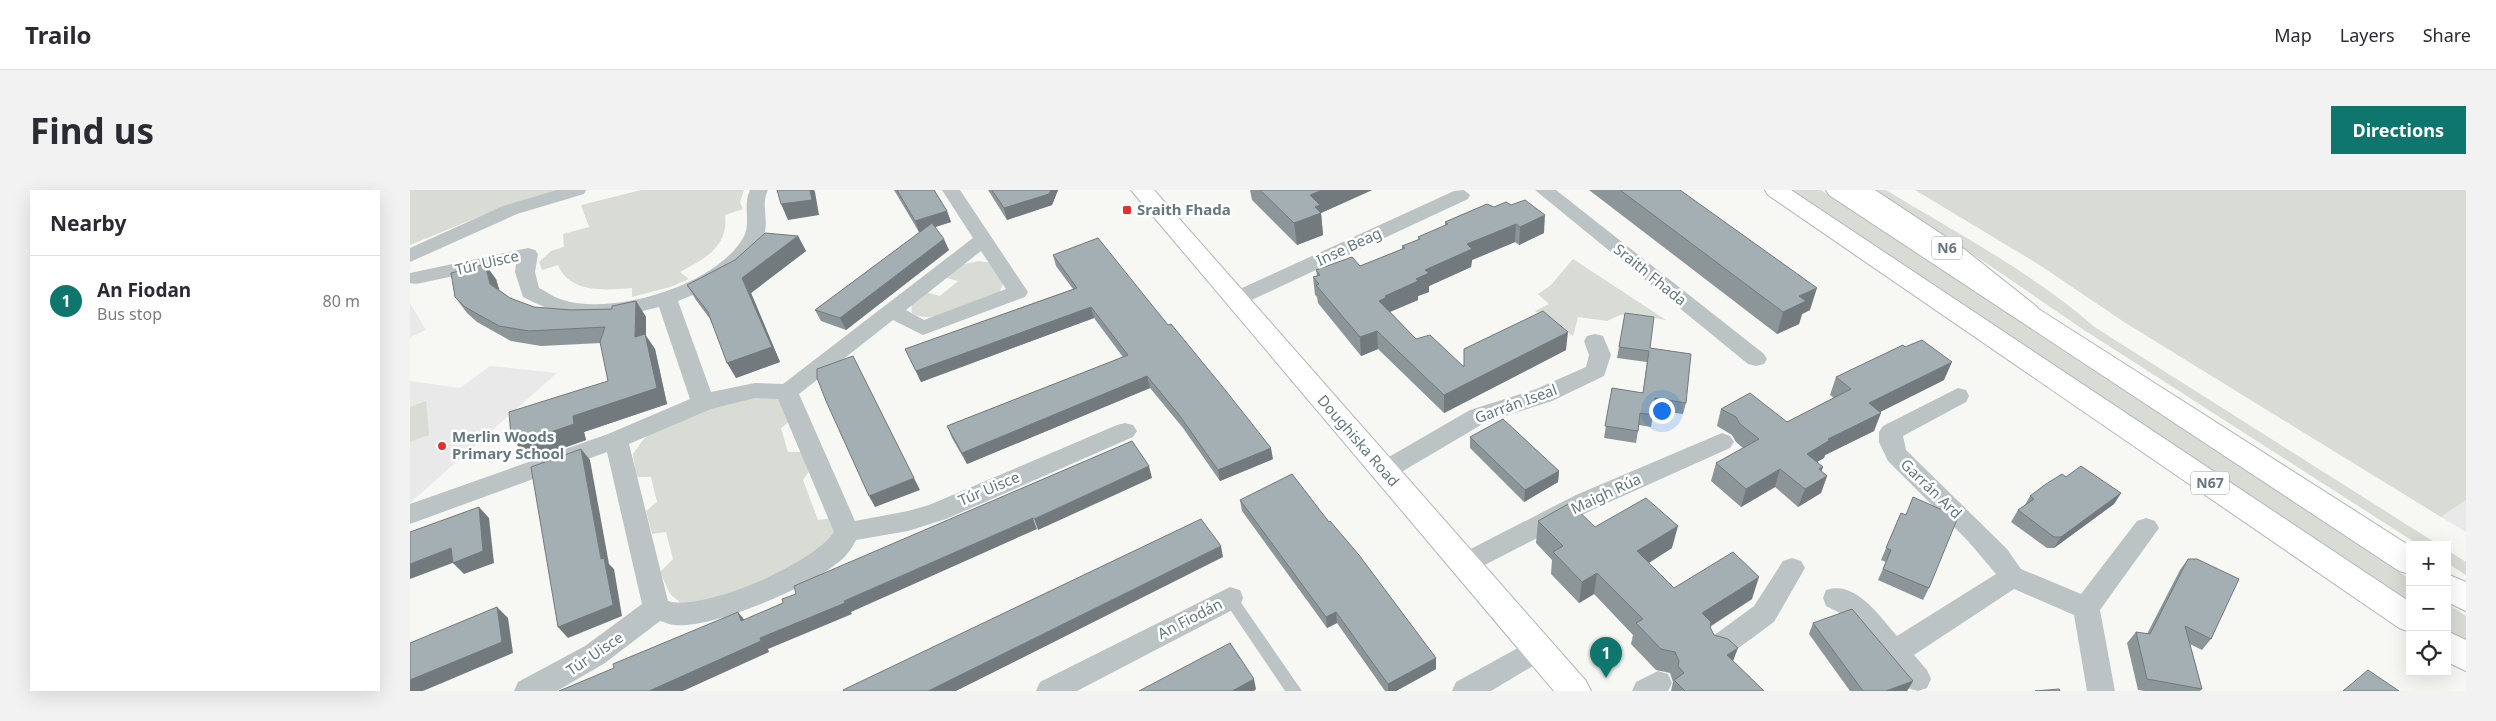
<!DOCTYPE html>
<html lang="en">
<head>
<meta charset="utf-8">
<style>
  body { margin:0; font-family:"Noto Sans",sans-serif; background:#f2f2f3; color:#2b2b33 }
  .controls { position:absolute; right:15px; bottom:15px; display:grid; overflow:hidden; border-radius:0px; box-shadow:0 5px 20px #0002 }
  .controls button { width:45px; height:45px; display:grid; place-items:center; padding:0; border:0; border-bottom:1px solid #e1e1e2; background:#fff; color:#2b2b33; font:25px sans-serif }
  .you { position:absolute; left:1251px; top:220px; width:18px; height:18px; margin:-12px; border:4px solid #fff; border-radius:50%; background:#1a73e8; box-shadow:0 0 0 8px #1a73e833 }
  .badge { display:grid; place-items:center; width:32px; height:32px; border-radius:50%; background:#0f766e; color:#fff; font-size:16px; font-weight:700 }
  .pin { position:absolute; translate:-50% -41px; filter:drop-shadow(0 1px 2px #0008) }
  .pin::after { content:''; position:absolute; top:26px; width:18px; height:15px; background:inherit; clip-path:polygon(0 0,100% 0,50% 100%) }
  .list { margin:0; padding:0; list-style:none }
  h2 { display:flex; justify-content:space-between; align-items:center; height:65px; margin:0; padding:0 20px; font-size:21px }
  h2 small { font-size:16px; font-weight:400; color:#7c7c81 }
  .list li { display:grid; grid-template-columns:32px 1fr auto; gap:15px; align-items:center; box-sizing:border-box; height:90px; padding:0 20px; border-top:1px solid #e1e1e2 }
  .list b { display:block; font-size:19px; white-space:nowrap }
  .list p { margin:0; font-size:16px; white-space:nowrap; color:#7c7c81 }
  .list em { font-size:16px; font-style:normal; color:#7c7c81 }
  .icon { flex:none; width:28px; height:28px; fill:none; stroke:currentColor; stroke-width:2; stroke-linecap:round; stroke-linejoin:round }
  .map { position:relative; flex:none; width:2056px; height:501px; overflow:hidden; border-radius:0px }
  header { display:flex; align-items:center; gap:30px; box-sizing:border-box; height:70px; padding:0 25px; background:#fff; border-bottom:1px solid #e1e1e2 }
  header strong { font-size:24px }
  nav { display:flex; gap:28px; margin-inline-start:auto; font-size:18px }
  .intro { display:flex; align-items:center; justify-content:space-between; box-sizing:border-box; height:120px; padding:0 30px }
  h1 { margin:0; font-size:35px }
  .button { padding:12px 22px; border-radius:0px; background:#0f766e; color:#fff; font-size:18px; font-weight:700 }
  main { display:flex; gap:30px; padding:0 30px }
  aside { flex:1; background:#fff; border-radius:0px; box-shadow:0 5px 20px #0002 }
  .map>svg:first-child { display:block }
  .built { fill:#e8e9e8 }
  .green { fill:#d8dcd4 }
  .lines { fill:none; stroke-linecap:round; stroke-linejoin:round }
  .secondary-casing { stroke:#aeb7ba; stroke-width:2 }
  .primary-casing { stroke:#b0b7b9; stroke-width:2 }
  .highway-casing { stroke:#b0b6b8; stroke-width:2 }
  .lane { fill:#bcc3c5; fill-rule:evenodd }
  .street { fill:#bcc3c5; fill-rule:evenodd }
  .secondary { fill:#fff; fill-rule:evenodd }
  .primary { fill:#fff; fill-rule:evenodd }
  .highway { fill:#fff; fill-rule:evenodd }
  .wall { fill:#8c9699 }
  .shaded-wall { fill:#727a7d }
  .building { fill:#a3afb2; stroke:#727a7d }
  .poi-dot { fill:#df322d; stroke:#fff; stroke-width:2 }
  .labels { text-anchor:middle; stroke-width:5; stroke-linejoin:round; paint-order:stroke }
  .shield { fill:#fff; stroke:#92a1a5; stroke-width:1 }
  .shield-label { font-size:14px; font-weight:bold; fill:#63797f }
  .poi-label { font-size:15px; font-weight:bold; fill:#63797f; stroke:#fff; text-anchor:start }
  .street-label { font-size:15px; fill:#63797f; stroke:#fff }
</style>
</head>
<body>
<header>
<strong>Trailo</strong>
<nav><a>Map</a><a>Layers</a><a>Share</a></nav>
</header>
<div class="intro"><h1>Find us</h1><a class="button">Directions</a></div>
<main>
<aside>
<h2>Nearby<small></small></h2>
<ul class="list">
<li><span class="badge">1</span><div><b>An Fiodan</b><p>Bus stop</p></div><em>80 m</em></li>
</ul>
</aside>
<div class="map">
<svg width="2056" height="501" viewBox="0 0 2056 501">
  <rect width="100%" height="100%" fill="#f7f7f4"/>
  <g class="built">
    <path d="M 0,113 L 16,140 L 0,147 Z"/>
    <path d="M 80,176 L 147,183 L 0,313 L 0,191 L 50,198 Z"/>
    <path d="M 2056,310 L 2056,342 L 2031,327 Z"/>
  </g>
  <g class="green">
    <path d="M 0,0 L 149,0 L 78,23 L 0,55 Z"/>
    <path d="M 231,0 L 334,0 L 330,12 L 333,19 L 315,25 C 319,57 294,69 270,82 L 279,89 L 260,97 L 222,107 L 222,98 C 196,100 160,104 148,75 L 132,80 L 129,72 L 141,61 L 154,57 L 153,44 L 179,37 L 171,15 Z"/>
    <path d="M 1381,0 L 1411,0 L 2000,389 L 2000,416 Z"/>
    <path d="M 1463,0 L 1476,0 C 1547,43 1623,83 1686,138 L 2029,355 L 2009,355 L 1674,140 L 1573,71 Z"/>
    <path d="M 1505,0 L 2056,0 L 2056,310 L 2031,327 L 1714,132 L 1628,74 Z"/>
    <path d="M 1163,69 L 1256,130 L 1219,124 L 1210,125 L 1197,131 L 1168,127 L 1163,146 L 1125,121 L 1139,114 L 1128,104 L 1141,95 Z"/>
    <path d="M 569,71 L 583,73 L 593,94 L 589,103 C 568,111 521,137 502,123 C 500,111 507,108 515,102 L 530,106 L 548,91 L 534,87 L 550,75 Z"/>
    <path d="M 365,204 L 383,229 L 371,238 L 378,262 L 393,262 L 400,280 L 393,290 L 408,330 L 422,328 L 426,339 L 421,351 L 404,367 L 309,409 L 271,413 L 260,404 L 250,382 L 263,369 L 256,342 L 242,344 L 236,321 L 247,312 L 241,287 L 226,287 L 223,264 C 227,259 230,253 234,249 C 262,223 328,210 365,204 Z"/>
    <path d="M 16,211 L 19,245 L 0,252 L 0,217 Z"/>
    <path d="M 2037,360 L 2056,372 L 2056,385 L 2037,373 Z"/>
    <path d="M 2037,413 L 2056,426 L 2056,454 L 2037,442 Z"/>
  </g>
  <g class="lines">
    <defs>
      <path id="secondary" d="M 721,0 L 744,0 L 1176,491 L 1181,501 L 1144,501 Z"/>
      <g id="primary">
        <path d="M 1355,0 L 1381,0 L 2000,412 L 2000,442 L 1989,438 L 1358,5 Z"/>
        <path d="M 1416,0 L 1442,0 L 2000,356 L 2000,384 L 1989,381 L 1419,5 Z"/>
        <path d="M 2037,384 L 2056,392 L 2056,421 L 2037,412 Z"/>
        <path d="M 2037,441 L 2056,450 L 2056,481 L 2037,472 Z"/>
      </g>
      <path id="highway" d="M 1439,0 L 1465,0 L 1554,59 L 1627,117 L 1630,123 L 1627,129 L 1618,131 L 1609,129 L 1538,69 L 1442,5 Z"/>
    </defs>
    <use href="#secondary" class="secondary-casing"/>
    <use href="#primary" class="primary-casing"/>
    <use href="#highway" class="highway-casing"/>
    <path class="lane" d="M 820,402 L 825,404 L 892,501 L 875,501 L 815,412 L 813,408 L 815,404 Z"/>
    <g class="street">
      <path d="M 147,0 L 176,0 L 174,4 L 107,24 L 0,72 L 0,58 L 93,16 Z"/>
      <path d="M 340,0 L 358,0 C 351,14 358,27 355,41 C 347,75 297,100 268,111 L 301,202 L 345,193 L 373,194 L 563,48 L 532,0 L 550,0 L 618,102 L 615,107 L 513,145 L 483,130 L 389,204 L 445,331 L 498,321 L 519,315 L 707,235 L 715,233 L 723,235 L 727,241 L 723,247 L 536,329 L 498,341 L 446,350 C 441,360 435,368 426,374 C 397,398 302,439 265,435 C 260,435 255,432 250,431 L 195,473 L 147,501 L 104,501 L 108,492 L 175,456 L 232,414 L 197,262 L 0,334 L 0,314 L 198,244 L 280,209 L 249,117 C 195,131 163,133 113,107 L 105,82 L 106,73 L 6,94 L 0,93 L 0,83 L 118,58 L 125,60 L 128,64 L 125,82 L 129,98 C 137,102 145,108 153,110 C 204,126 306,95 333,48 C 342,33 332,16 340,0 ZM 571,61 L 596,99 L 514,130 L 496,120 ZM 345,208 L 368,209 L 424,342 C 404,373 293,422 258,411 L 219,254 L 301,219 Z"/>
      <path d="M 1054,0 L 1060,5 L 1058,9 L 833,114 L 826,116 L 819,114 L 816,109 L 819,104 L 1044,1 Z"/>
      <path d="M 1125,0 L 1146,0 L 1354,164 L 1357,169 L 1354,174 L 1346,176 L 1338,174 Z"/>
      <path d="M 1185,144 L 1193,146 L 1201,165 L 1194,186 L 1142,211 L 1076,232 L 983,287 L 974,290 L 965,287 L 962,281 L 965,275 L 1060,220 L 1126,199 L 1176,177 L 1179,165 L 1174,151 L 1177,146 Z"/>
      <path d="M 1548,198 L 1556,200 L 1559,206 L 1556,212 L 1493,246 L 1496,260 L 1597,359 L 1611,379 L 1671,404 L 1727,331 L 1736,328 L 1745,331 L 1749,338 L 1690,420 L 1705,501 L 1677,501 L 1664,425 L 1604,399 L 1504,465 L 1517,480 L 1521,489 L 1517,498 L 1508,501 L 1497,498 L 1442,433 L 1434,425 L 1416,416 L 1413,408 L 1416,400 C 1446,390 1470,427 1487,446 L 1586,384 L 1558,351 L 1478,271 L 1469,252 L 1469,242 L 1473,236 Z"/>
      <path d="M 1312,243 L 1320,246 L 1324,252 L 1320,258 L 1184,319 L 1063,381 L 1054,384 L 1045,381 L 1041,374 L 1045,367 L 1166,305 Z"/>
      <path d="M 1382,368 L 1391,371 L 1395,378 L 1364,432 L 1319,465 L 1309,469 L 1299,465 L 1295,457 L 1299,449 L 1344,416 L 1373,371 Z"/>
      <path d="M 820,397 L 830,400 L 833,408 L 830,416 L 667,501 L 626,501 L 630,492 Z"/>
      <path d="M 1128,447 L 1138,451 L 1142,459 L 1138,467 L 1081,501 L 1042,501 L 1046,492 Z"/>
      <path d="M 1248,481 L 1258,484 L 1262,493 L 1258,501 L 1222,501 L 1226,492 Z"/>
    </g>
    <use href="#secondary" class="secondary"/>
    <use href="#primary" class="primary"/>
    <use href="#highway" class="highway"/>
  </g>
  <g class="wall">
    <path d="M 484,0 L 524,0 L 537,21 L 541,32 L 525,37 L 539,60 L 436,140 L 411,131 L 405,120 L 511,42 L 509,42 Z"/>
    <path d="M 578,0 L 648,0 L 642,15 L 597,30 Z"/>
    <path d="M 840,0 L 962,0 L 911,23 L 913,45 L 887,55 L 842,10 Z"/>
    <path d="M 1179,0 L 1270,0 L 1400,120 L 1392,124 L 1389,134 L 1367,144 Z"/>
    <path d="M 1077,14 L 1134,43 L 1109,55 L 1105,52 L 1062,70 L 1061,77 L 1019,96 L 1019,102 L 1008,106 L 1008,110 L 980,122 L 1006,149 L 1054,176 L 1156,160 L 1034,223 L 968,159 L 951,166 L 908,113 L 907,107 L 905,105 L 903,87 L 907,86 L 906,80 L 950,76 L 992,59 L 992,56 L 1008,50 L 1008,47 L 1035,36 L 1035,32 Z"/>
    <path d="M 388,46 L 396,61 L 341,103 L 370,172 L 326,188 L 300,129 L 286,110 L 277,95 Z"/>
    <path d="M 643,65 L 863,269 L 810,291 L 773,238 L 740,198 L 557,274 L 542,248 L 537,236 L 713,167 L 684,128 L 511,192 L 495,159 L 663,99 L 646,76 Z"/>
    <path d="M 86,89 L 89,100 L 100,108 L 124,117 L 161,120 L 202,119 L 226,111 L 236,127 L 236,146 L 245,159 L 257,214 L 174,242 L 176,250 L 128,267 L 122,259 L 113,262 L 101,247 L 198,191 L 191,153 L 131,156 L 101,151 L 67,132 L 57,123 L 45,107 Z"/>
    <path d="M 1215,123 L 1240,158 L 1276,213 L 1273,224 L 1244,220 L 1241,237 L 1229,235 L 1226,253 L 1194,248 L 1202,198 L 1233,203 L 1237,172 L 1207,168 Z"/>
    <path d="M 1426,187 L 1534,190 L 1470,222 L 1464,241 L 1415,265 L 1414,268 L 1407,272 L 1413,277 L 1411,281 L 1417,286 L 1411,303 L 1388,317 L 1365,297 L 1331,317 L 1301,291 L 1306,273 L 1333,258 L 1326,252 L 1322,245 L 1307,236 L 1311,219 L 1377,232 L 1424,208 L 1420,205 Z"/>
    <path d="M 1060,247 L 1149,281 L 1148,292 L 1114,312 L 1060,258 Z"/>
    <path d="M 1656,287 L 1711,303 L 1704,314 L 1644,358 L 1637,358 L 1601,332 L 1608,320 L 1615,315 L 1620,306 Z"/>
    <path d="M 830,310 L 919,332 L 1026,468 L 1026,479 L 986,501 L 975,501 L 927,433 L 917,438 L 832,321 Z"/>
    <path d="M 1491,323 L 1519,398 L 1513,410 L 1468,390 L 1476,372 L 1471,370 Z"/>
    <path d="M 1128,331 L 1185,337 L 1262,358 L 1239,373 L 1264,398 L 1342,409 L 1300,437 L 1304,445 L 1323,471 L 1354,501 L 1261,501 L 1263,492 L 1260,483 L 1246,480 L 1221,454 L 1223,445 L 1184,404 L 1169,413 L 1141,384 L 1142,370 L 1126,353 Z"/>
    <path d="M 1778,369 L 1801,449 L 1792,460 L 1780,454 L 1792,499 L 1790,501 L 1735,501 L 1728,500 L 1717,453 L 1726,442 L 1737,444 L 1770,380 Z"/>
    <path d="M 1403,433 L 1503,491 L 1497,501 L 1440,501 L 1399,444 Z"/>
  </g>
  <g class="shaded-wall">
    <path d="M 400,0 L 404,0 L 405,2 L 409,25 L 378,30 L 371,14 Z"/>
    <path d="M 641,0 L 648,0 L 642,15 L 597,30 L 594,18 Z"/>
    <path d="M 912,0 L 962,0 L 911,23 L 913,45 L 887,55 L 884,33 L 900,5 Z"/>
    <path d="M 537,21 L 541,32 L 509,42 L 505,31 Z"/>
    <path d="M 1135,25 L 1134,43 L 1109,55 L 1110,37 Z"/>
    <path d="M 1106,34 L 1105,52 L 1062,70 L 1061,77 L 1019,96 L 1019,102 L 1008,106 L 1008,110 L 977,123 L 969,111 L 975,106 L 1006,89 L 1015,80 L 1057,54 Z"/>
    <path d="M 388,46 L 396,61 L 341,103 L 370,172 L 326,188 L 317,173 L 332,88 Z"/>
    <path d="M 534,49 L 539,60 L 436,140 L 430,128 Z"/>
    <path d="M 75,74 L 86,89 L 92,109 L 80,94 Z"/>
    <path d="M 1407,98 L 1400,120 L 1392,124 L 1389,134 L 1367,144 L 1373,122 L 1389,106 Z"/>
    <path d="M 226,111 L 236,127 L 236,146 L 245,159 L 257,214 L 174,242 L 176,250 L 128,267 L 122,259 L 113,262 L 101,247 L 247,198 L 225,147 Z"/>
    <path d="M 681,117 L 684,128 L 511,192 L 506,181 Z"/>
    <path d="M 967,141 L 968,159 L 951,166 L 950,147 Z"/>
    <path d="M 1158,142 L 1156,160 L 1034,223 L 1034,205 Z"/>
    <path d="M 1542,172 L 1534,190 L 1452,231 L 1459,213 Z"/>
    <path d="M 737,186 L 740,198 L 557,274 L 552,263 Z"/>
    <path d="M 1471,223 L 1464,241 L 1415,265 L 1414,268 L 1391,281 L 1397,264 L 1418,249 Z"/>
    <path d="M 861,258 L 863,269 L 810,291 L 808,280 Z"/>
    <path d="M 171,259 L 180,270 L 199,374 L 204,379 L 212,426 L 158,448 L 148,437 L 191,369 Z"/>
    <path d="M 739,276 L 742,288 L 628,340 L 624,329 Z"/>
    <path d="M 1413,277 L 1407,291 L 1417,286 L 1411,303 L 1388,317 L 1395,299 L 1409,279 Z"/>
    <path d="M 1370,279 L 1365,297 L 1331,317 L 1336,299 Z"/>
    <path d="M 1149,281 L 1148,292 L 1114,312 L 1115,300 Z"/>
    <path d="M 504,288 L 510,300 L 465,317 L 459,306 Z"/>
    <path d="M 1711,303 L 1704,314 L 1644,358 L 1651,347 Z"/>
    <path d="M 69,317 L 79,328 L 84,373 L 54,384 L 43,373 Z"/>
    <path d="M 623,328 L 627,339 L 441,422 L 442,424 L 358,459 L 359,462 L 273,501 L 239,501 L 350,448 Z"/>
    <path d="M 1268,336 L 1262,358 L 1222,383 L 1227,361 Z"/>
    <path d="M 811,356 L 813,367 L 546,501 L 518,501 Z"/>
    <path d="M 41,358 L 53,369 L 0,389 L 0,374 Z"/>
    <path d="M 1187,383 L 1184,404 L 1169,413 L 1172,392 Z"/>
    <path d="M 1349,387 L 1342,409 L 1286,445 L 1292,423 Z"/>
    <path d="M 87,417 L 98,428 L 103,463 L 13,501 L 0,501 L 0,490 Z"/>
    <path d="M 328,422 L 337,433 L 331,431 Z"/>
    <path d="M 926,422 L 927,433 L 917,438 L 916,427 Z"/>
    <path d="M 1328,458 L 1320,479 L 1317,465 Z"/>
    <path d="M 1026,468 L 1026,479 L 986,501 L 978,501 L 978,494 Z"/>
    <path d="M 844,489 L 846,499 L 844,501 L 822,501 Z"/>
    <path d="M 1503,491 L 1497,501 L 1476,501 Z"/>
  </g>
  <g class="building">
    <path d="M 367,0 L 400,0 L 402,10 L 371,14 Z"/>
    <path d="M 487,0 L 524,0 L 537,21 L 505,31 Z"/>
    <path d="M 582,0 L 641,0 L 639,4 L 594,18 Z"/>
    <path d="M 850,0 L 912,0 L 900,5 L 910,15 L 905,17 L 911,23 L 884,33 Z"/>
    <path d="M 1210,0 L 1270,0 L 1407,98 L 1389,106 L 1396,111 L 1373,122 Z"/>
    <path d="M 1115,10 L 1135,25 L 1110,37 L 1106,34 L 1057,54 L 1062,59 L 1015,80 L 1019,83 L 1006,89 L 1008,91 L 975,106 L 977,107 L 969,111 L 1006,149 L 1020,145 L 1054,177 L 1054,159 L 1133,121 L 1158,142 L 1034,205 L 967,141 L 950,147 L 906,95 L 909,94 L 903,87 L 910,85 L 906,80 L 942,67 L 950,76 L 995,58 L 992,56 L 1010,49 L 1008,47 L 1038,34 L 1035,32 L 1077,14 L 1084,17 L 1096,12 L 1101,15 Z"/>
    <path d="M 522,33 L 534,49 L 430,128 L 405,120 Z"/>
    <path d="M 355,43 L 388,46 L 332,88 L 362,157 L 317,173 L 298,122 L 277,95 L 325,70 Z"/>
    <path d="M 688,48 L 758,135 L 761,134 L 816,201 L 861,258 L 808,280 L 770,226 L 737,186 L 552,263 L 537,236 L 718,165 L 681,117 L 506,181 L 495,159 L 667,98 L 643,65 Z"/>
    <path d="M 75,74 L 80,94 L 100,108 L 124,117 L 161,120 L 202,119 L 202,116 L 226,111 L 225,147 L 235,144 L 247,198 L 163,226 L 164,234 L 115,251 L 114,242 L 101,247 L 99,222 L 198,191 L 190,152 L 195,137 L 119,141 L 89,136 L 55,117 L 45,107 L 41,83 Z"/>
    <path d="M 1215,123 L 1244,127 L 1240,158 L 1281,164 L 1276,213 L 1245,208 L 1243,225 L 1230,223 L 1228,241 L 1195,236 L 1202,198 L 1233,203 L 1239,161 L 1209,157 Z"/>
    <path d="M 1512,150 L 1542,172 L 1459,213 L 1471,223 L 1418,249 L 1420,250 L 1397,264 L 1413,277 L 1409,279 L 1417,286 L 1395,299 L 1370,279 L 1336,299 L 1306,273 L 1349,249 L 1330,234 L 1326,227 L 1311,219 L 1340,203 L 1377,232 L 1441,199 L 1426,187 L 1493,155 L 1495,157 Z"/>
    <path d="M 443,166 L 504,288 L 459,306 L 416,211 L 407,188 L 407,179 Z"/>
    <path d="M 1093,229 L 1149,281 L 1115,300 L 1060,247 Z"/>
    <path d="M 722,251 L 739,276 L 624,329 L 623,328 L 434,411 L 435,413 L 350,448 L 351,451 L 239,501 L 149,501 L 204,478 L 203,474 L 328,422 L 331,431 L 373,413 L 372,409 L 386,404 L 384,396 Z"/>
    <path d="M 171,259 L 191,369 L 194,368 L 203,415 L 148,437 L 121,277 Z"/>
    <path d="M 1671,276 L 1711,303 L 1651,347 L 1644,347 L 1608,320 L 1624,309 L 1620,306 L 1636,294 L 1652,284 L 1656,287 Z"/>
    <path d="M 882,284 L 919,332 L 920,331 L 949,365 L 1026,468 L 978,494 L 926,422 L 916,427 L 830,310 Z"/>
    <path d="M 1503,307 L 1548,327 L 1519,398 L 1473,379 L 1481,360 L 1476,358 L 1491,323 L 1496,325 Z"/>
    <path d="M 1236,308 L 1268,336 L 1227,361 L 1264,398 L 1323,362 L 1349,387 L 1292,423 L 1301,432 L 1300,437 L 1304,445 L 1318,449 L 1328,458 L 1317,465 L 1354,501 L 1275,501 L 1264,490 L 1274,483 L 1268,476 L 1269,471 L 1265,462 L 1251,459 L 1226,433 L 1233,429 L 1187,383 L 1172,392 L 1143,362 L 1153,356 L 1128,331 L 1160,313 L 1185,337 Z"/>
    <path d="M 69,317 L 73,361 L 43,373 L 41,358 L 0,374 L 0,342 Z"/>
    <path d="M 791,329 L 811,356 L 518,501 L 434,501 L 433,500 Z"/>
    <path d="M 1778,369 L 1787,369 L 1829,389 L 1801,449 L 1775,436 L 1792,499 L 1737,489 L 1726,442 L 1740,444 Z"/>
    <path d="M 87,417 L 92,452 L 0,490 L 0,453 Z"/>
    <path d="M 1442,419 L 1503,491 L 1476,501 L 1453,501 L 1403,433 Z"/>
    <path d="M 820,453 L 844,489 L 822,501 L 729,501 Z"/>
    <path d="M 1958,480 L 1989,501 L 1933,501 Z"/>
    <path d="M 1649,499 L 1650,501 L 1625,501 Z"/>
  </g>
  <g class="poi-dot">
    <rect x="712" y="15" width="10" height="10" rx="2.5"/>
    <circle cx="32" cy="256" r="5"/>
  </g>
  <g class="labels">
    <g class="shield">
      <rect x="1522" y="46.5" width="30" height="23" rx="4"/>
      <rect x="1781" y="281.5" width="38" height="23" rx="4"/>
    </g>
    <g class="shield-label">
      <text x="1537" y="63">N6</text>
      <text x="1800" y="298">N67</text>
    </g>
    <g class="poi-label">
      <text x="727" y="25">Sraith Fhada</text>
      <text x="42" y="252">Merlin Woods<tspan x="42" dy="17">Primary School</tspan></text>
    </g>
    <g class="street-label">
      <text transform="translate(939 57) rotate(-25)" y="5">Inse Beag</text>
      <text transform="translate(77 73) rotate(-13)" y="5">Túr Uisce</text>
      <text transform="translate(1240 85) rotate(39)" y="5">Sraith Fhada</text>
      <text transform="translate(1106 214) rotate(-20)" y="5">Garrán Iseal</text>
      <text transform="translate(948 251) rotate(49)" y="5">Doughiska Road</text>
      <text transform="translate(579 299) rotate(-23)" y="5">Túr Uisce</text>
      <text transform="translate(1521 299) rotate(44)" y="5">Garrán Ard</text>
      <text transform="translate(1196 304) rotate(-25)" y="5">Maigh Rúa</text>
      <text transform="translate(780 429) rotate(-27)" y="5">An Fiodán</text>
      <text transform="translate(185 464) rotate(-34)" y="5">Túr Uisce</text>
    </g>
  </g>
</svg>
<div class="controls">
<button>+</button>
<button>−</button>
<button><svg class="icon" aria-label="locate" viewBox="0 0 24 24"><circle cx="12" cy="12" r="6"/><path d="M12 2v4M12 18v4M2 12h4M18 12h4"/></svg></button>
</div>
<div class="you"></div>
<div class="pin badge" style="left:1196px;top:488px">1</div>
</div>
</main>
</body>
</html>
